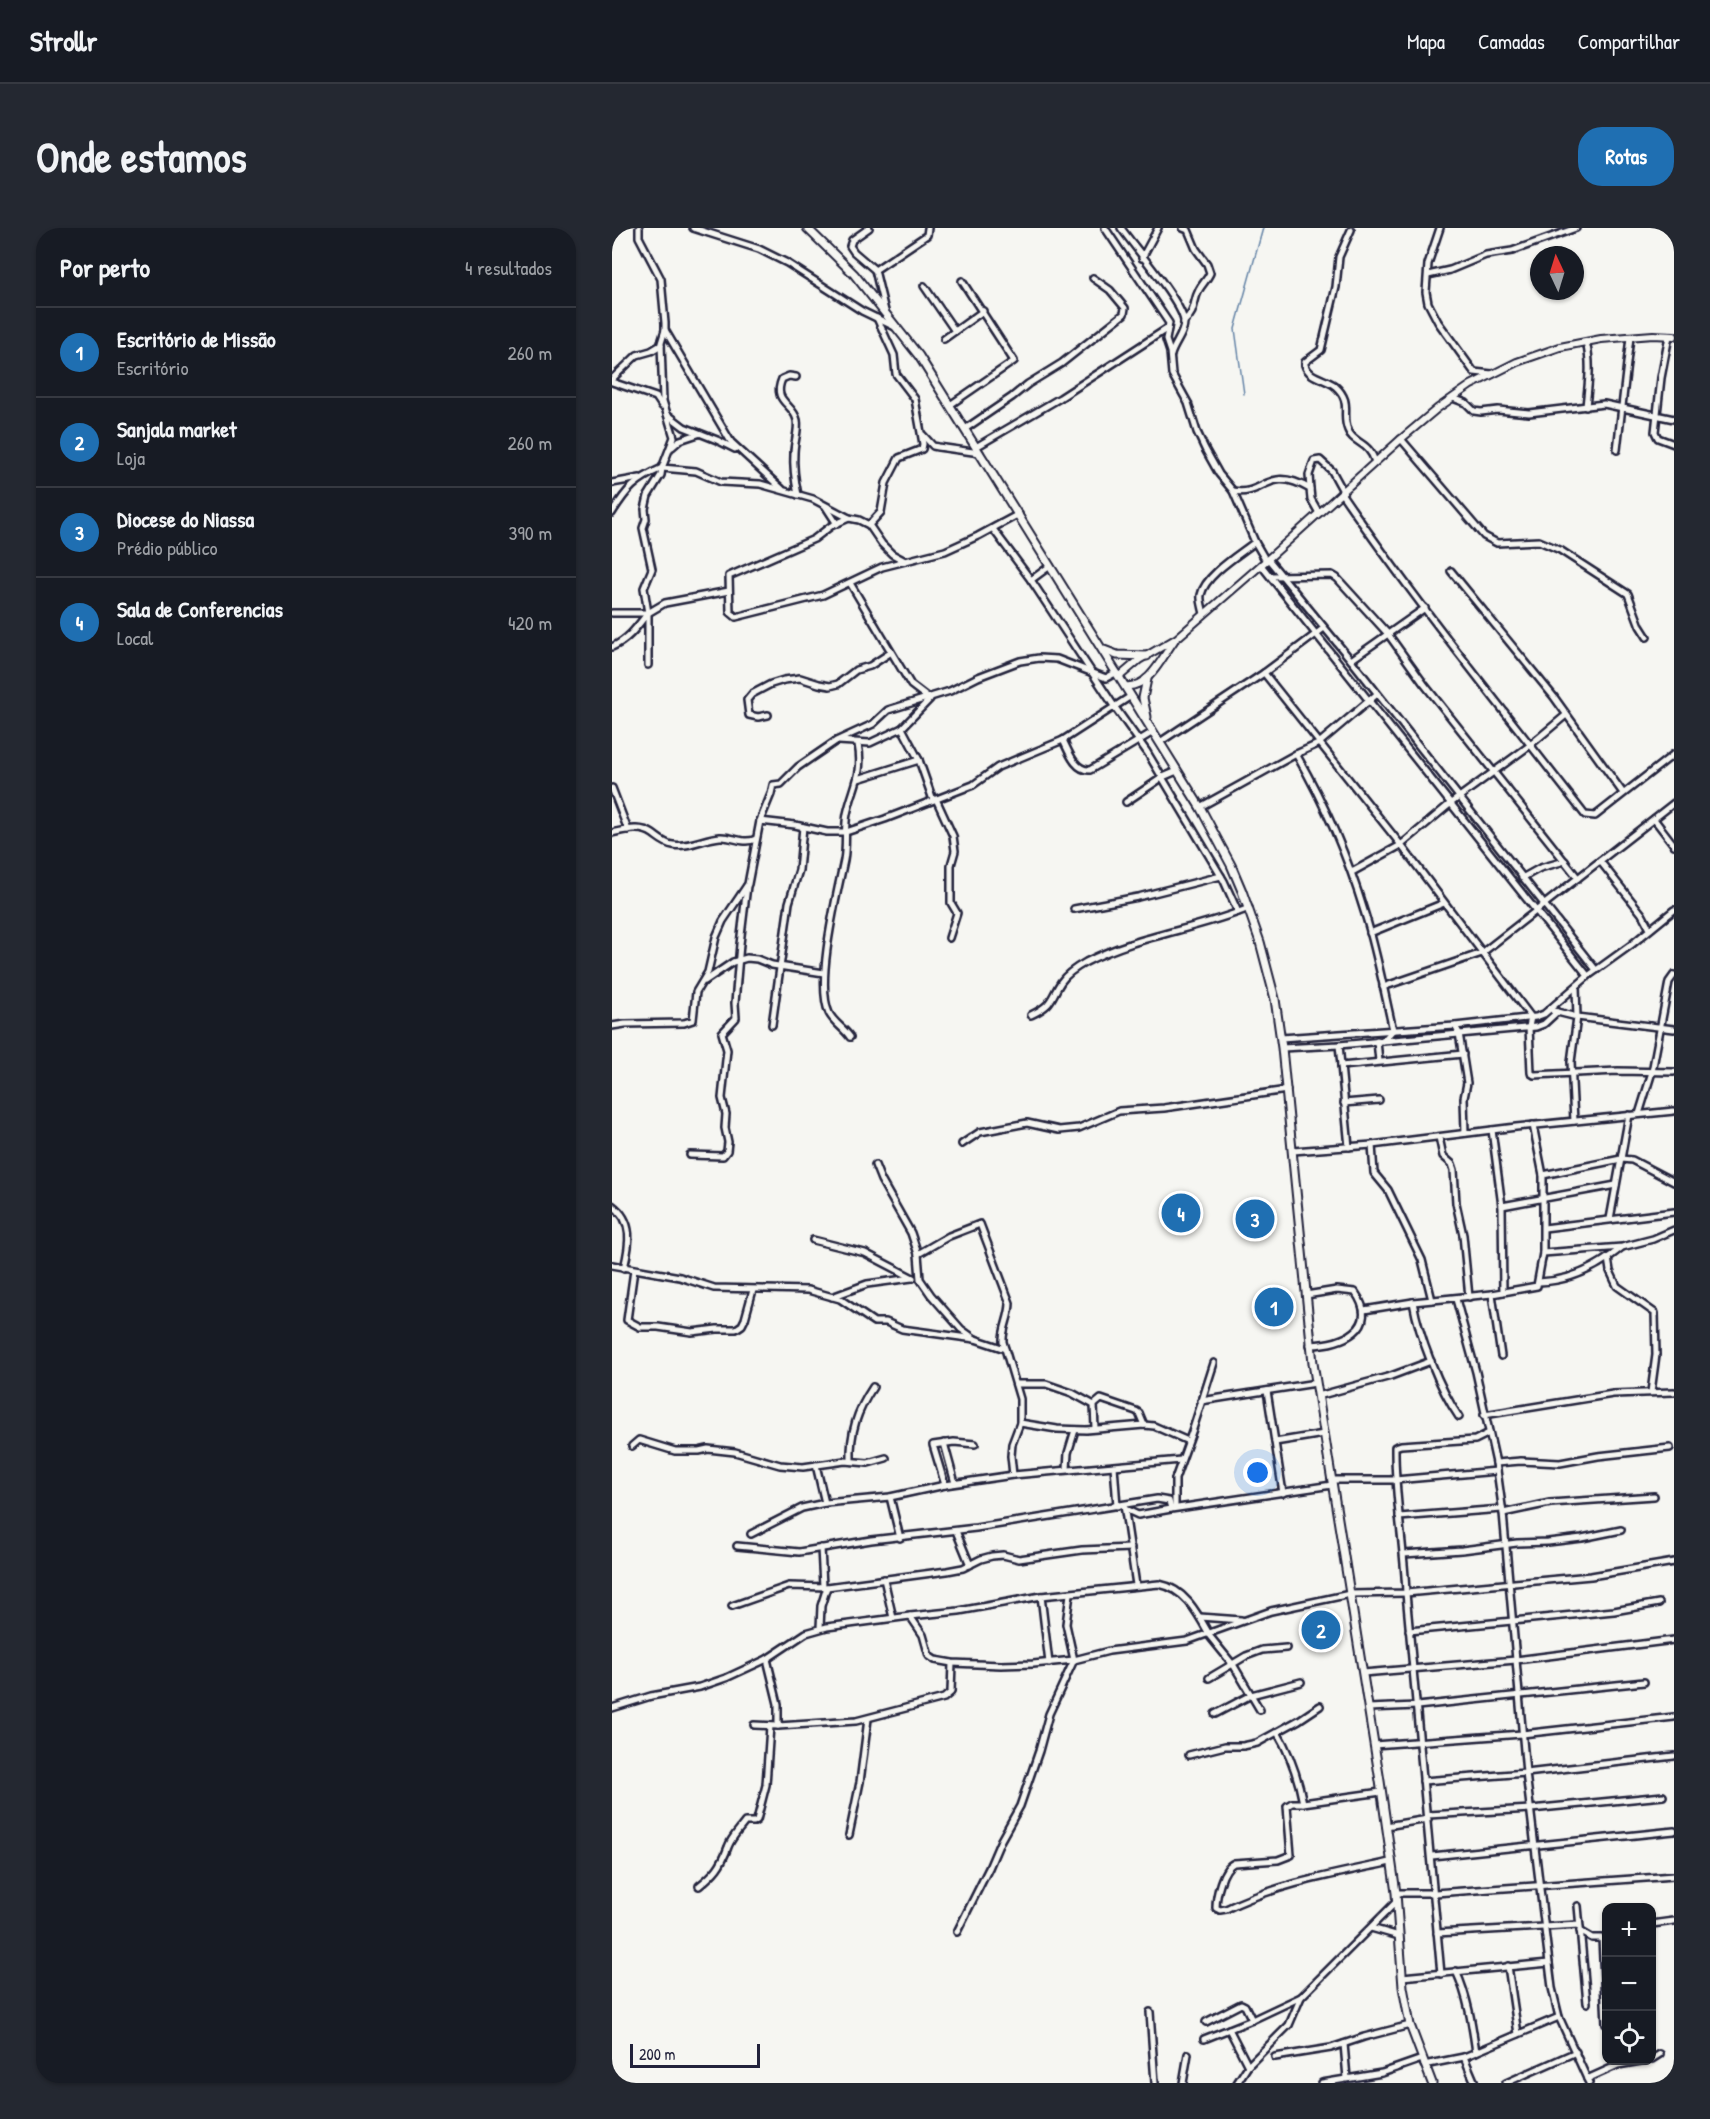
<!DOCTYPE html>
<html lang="pt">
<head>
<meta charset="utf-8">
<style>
  body { margin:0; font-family:"Patrick Hand",sans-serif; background:#242831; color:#f1f3f6 }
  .controls { position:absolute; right:18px; bottom:18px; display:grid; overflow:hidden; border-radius:12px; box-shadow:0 2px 4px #0004 }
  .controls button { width:54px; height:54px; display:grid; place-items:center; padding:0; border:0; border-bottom:2px solid #363941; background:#171b24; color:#f1f3f6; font:30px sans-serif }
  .compass { position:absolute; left:918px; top:18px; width:54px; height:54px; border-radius:50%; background:#171b24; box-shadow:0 2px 4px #0004; rotate:356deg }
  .scale { position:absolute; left:18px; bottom:15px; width:130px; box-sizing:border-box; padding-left:6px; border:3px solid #22223b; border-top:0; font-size:16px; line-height:21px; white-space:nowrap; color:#22223b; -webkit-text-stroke:4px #f6f6f2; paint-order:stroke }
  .you { position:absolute; left:646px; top:1245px; width:21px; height:21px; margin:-15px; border:4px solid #fff; border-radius:50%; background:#1a73e8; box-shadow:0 0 0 9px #1a73e833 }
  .badge { display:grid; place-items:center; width:39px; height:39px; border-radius:50%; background:#1f6fb2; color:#fff; font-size:20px; font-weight:700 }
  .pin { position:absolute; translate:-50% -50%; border:3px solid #fff; box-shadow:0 2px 6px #0006 }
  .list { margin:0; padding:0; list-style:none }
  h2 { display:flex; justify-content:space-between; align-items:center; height:78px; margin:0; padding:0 24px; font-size:26px }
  h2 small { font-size:20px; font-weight:400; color:#9ea1a6 }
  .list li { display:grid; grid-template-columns:39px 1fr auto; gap:18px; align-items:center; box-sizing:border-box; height:90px; padding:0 24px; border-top:2px solid #363941 }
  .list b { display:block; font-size:22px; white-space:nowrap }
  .list p { margin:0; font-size:20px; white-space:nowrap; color:#9ea1a6 }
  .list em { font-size:20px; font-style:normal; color:#9ea1a6 }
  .icon { flex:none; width:33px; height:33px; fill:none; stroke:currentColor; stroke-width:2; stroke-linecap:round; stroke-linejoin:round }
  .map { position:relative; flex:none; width:1062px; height:1855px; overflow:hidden; border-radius:24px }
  header { display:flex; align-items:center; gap:36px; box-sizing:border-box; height:84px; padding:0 30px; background:#171b24; border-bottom:2px solid #363941 }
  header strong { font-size:28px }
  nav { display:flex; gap:33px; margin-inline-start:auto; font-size:21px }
  .intro { display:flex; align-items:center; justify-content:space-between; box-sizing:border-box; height:144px; padding:0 36px }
  h1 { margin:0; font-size:42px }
  .button { padding:15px 27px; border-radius:24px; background:#1f6fb2; color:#fff; font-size:21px; font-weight:700 }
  main { display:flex; gap:36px; padding:0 36px }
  aside { flex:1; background:#171b24; border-radius:24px; box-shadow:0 2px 4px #0004 }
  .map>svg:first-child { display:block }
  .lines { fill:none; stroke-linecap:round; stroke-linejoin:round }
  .stream { stroke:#6483a6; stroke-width:1.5 }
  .minor-casing { stroke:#22223b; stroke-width:10 }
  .tertiary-casing { stroke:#22223b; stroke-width:10 }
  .secondary-casing { stroke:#22223b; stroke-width:11 }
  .minor { stroke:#f6f6f2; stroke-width:5 }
  .tertiary { stroke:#f6f6f2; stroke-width:6 }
  .secondary { stroke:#f6f6f2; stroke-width:7 }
</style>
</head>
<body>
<header>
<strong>Strollr</strong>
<nav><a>Mapa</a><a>Camadas</a><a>Compartilhar</a></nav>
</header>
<div class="intro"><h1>Onde estamos</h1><a class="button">Rotas</a></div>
<main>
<aside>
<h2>Por perto<small>4 resultados</small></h2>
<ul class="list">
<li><span class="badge">1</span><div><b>Escritório de Missão</b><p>Escritório</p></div><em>260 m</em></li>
<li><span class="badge">2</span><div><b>Sanjala market</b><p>Loja</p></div><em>260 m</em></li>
<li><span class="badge">3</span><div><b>Diocese do Niassa</b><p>Prédio público</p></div><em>390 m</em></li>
<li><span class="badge">4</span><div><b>Sala de Conferencias</b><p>Local</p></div><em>420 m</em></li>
</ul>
</aside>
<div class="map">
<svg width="1062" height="1855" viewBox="0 0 1062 1855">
  <rect width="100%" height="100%" fill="#f6f6f2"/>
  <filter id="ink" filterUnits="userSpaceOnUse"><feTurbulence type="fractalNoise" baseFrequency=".0167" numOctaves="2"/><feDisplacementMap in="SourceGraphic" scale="12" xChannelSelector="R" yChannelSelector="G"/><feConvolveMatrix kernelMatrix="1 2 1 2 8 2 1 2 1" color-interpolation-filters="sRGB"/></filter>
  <g filter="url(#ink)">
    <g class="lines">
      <path class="stream" d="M 632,166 L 623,101 L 651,0"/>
      <defs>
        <g id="minor">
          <path d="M 27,0 L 27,9 L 49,51 L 53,95 L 53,102 L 49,115 L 51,173 L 62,209 L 50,240 L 84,243 L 109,254 L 148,256 L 201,271 L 237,290 L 247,292 L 257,297 L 270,316 L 280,326 L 293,333"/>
          <path d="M 81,0 L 147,21 L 175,35 L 250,83 L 283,99"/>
          <path d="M 257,0 L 240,12 L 238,18 L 242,24 L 263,42 L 273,83"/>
          <path d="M 493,0 L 557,95 L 554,112 L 558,124 L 560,146 L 576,175 L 585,204 L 593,221 L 607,246 L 621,263 L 643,314 C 628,326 593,347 589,367 C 588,373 591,380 592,386"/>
          <path d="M 509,0 C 523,20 569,73 572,93 C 573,105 562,116 559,127"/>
          <path d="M 571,0 L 576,2 L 584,21 L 595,36 L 598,45 C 595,52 590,56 587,62 C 580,75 585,82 572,94"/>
          <path d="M 828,0 L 816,36 L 814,64 L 816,75 L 826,94 L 862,144 L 880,146"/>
          <path d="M 739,2 L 727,29 L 724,59 L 709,122 L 693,134 L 693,137 C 697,150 713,150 723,158 C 741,174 729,186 736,202 C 741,216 757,213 763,234"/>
          <path d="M 530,30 L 546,0"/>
          <path d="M 263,42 L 315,7 L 316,0"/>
          <path d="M 816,47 L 838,42 L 874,27 L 900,23 L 964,0"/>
          <path d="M 312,58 L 343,103"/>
          <path d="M 53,102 L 119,214 L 170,261"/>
          <path d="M 1057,108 L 1049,150 L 1043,204 L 1046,210 L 1062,216"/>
          <path d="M 332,111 L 371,83"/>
          <path d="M 184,149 L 177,148 L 170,151 C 160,174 181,175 185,192 C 187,202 182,214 182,225 C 181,239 183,253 186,267"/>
          <path d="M 0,151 L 25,127 L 39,123 L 49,117"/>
          <path d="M 0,154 L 44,169 L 50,178"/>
          <path d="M 841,170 L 854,175 L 862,183 L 869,184 L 886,182 L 917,185 L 992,176 L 1062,191"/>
          <path d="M 338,177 L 402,133 L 350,53"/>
          <path d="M 974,179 C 976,156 980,137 974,114"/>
          <path d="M 55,186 L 72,199 L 105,212 L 123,221"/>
          <path d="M 353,201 L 400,169 L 416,156 L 450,135 L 512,86 L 513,80 L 498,62 L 481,50"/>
          <path d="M 311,207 L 321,218 L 326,219 L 368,225"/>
          <path d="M 789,211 L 872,308 L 885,315 L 927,313 L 948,322 L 1016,366 L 1028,398 L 1035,409"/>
          <path d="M 60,219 L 68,212 L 86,206"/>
          <path d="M 364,219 L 448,170 L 556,100"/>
          <path d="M 1005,222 L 1018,109"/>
          <path d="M 0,255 L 28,250"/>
          <path d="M 698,261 L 697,247 L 702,233 L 708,232 L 720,243 L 731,263"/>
          <path d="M 621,263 C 653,269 655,236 698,261 L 699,271 L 707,285"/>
          <path d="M 729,265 C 805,376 891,481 973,587 L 983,588 L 1062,526"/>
          <path d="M 214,279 L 225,296"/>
          <path d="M 0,285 C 15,261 23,252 50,240"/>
          <path d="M 237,290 L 219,298 L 202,311 L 117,348 L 118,384 L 124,389 L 211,367 L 270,339 L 333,323 L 366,308 L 407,286"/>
          <path d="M 257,297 L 269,284 L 274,255 L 287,230 L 310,221 L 311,216 L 303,171 L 284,146 L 282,127 L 265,90"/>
          <path d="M 381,301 L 419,352 L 502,478 L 535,524 L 612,653 L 626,684"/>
          <path d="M 643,314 L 654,333"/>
          <path d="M 656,331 L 739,432 L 984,742"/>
          <path d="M 649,337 L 976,748"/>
          <path d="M 839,343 L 942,469 L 1011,565"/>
          <path d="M 659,348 L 720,347 L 725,350 L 776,406 L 813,380"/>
          <path d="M 419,352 L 438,338"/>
          <path d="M 238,355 L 299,457 L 316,470"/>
          <path d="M 0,385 L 36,385 L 53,375 L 117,363"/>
          <path d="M 0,419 C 16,412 25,399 35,386"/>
          <path d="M 739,432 L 776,406 L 812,456 L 966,650"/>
          <path d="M 36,437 L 36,385 L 32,360 L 40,341 L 31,300 L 34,291 L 33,281 L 36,268 L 49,247 L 50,240"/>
          <path d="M 652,445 L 789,617 L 919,789 L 917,799 L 919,845 L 922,847 L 1006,843 L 1062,844"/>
          <path d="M 156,487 L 146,489 L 137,487 L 135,472 L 140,466 L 159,456 L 172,452 L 188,450 L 207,456 L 218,458 L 226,456 L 244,442 L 258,438 L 278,425"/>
          <path d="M 290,500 L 307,532 L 321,572"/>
          <path d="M 451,512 C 457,524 463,543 478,542 L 541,504"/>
          <path d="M 226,513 L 258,515 L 290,500 L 318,471"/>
          <path d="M 548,514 L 652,445 L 712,400"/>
          <path d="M 684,526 C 713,576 736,630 753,686 C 765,724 772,763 781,802 L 771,813"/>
          <path d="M 246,551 L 307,532"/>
          <path d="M 0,560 L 16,602"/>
          <path d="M 324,571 L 341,608 L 343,623 L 339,637 L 339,675 L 345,685 L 337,710"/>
          <path d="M 514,574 L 551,549 L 565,543"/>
          <path d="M 588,579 L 684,526 L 706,516 L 765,466"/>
          <path d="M 1042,591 L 1062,617"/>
          <path d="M 148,593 L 159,566 L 161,557 L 169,556 L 186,539 L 224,513 L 261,496 L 276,482 L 338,463 L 366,449 L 408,433 L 427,430 L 445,431 L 494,450 L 505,444"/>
          <path d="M 0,605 C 13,602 29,597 41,606 C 48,611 53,616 61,617 C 76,620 93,610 108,609 C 121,608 130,617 144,611"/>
          <path d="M 988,633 L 1030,686 L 1038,701"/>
          <path d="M 740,644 L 789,617 L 839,575 L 917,518 L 954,487"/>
          <path d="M 910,650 L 928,640 L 953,633"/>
          <path d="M 462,681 L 526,669 L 609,648"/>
          <path d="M 758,705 L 832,675"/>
          <path d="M 93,753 L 121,734 L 135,730 L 145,731 L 160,737 L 212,745"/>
          <path d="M 771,759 L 870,725 L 1062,575"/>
          <path d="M 941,783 L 965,789 L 1062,801"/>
          <path d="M 419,787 C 441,777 438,771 449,754 C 455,745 465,739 474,734 C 526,707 584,702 637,680"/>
          <path d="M 160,797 L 177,675 L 187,642 L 191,599"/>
          <path d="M 0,798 L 13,796 L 72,795 L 81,792 L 84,764 L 96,744 L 104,709 L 111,693 L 136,656 L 148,593 L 183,597 L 215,604 L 234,604 L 273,591 L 361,557 L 386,539 L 451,512 L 519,468"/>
          <path d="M 843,798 L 847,805 L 855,855 L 852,870 L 853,905"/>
          <path d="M 238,809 C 232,800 221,794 217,785 C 203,754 225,667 232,632 C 235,617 232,601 235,586 C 241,558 252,547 246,516"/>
          <path d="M 669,810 L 843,798 L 924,789 L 932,786 L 976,748 L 1019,717 L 1062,682"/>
          <path d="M 765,813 L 767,833"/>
          <path d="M 727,817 L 737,919"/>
          <path d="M 670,820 L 727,817 L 924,799 L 932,796 L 945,784"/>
          <path d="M 729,838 L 851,826"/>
          <path d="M 732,875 L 767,872"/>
          <path d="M 1027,886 L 1040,844 L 1057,754 L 1062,747"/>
          <path d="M 962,893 L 959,834 L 965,789 L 964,759"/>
          <path d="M 880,902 L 890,978 L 891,1064"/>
          <path d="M 827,909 L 831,928 L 840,936 L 842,942 L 844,975 L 851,1007 L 857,1069"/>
          <path d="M 350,916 L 368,904 L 415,895 L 447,902 L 467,900 L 507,883 L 552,880 L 675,862"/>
          <path d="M 760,917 L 762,945 L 776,962 L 810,1032 L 820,1072"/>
          <path d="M 681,923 L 760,917 L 904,899 L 1062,883"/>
          <path d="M 78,927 L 111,928 L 115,923 L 116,914 L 113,900 L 114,886 L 110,870 L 115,822 L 110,805 L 124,790 L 123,775 L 128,716 L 135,658"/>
          <path d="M 263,937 L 269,952 L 299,1005 L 306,1026 L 308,1051 L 319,1067 L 349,1101 L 363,1111 L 393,1121"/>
          <path d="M 931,947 L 1009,931 L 1020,932 L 1062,954"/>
          <path d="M 0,977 C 22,993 18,1016 12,1040"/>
          <path d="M 890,978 L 1004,957"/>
          <path d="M 998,991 L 1017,887"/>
          <path d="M 932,1000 L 1062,984"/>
          <path d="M 201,1012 L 253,1025 L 301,1050"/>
          <path d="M 931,1025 L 1010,1019 L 1041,1011 L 1062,1002"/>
          <path d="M 306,1026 L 337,1008 L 368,996 L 398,1075 C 398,1089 390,1101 391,1114 L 408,1171 L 408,1195 L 400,1216 L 399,1228 L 401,1247"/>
          <path d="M 996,1030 L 998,1043 L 1005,1058 L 1043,1085 L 1044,1127 L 1039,1164"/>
          <path d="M 0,1037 L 68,1049 L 102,1060 L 196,1062 L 228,1071 L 262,1094 L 274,1094 L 290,1101 L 363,1111"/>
          <path d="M 22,1042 L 15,1092 L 28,1099 L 46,1099 L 80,1104 L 105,1101 L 124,1101 L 130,1097 L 133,1091 L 141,1062"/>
          <path d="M 927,1054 C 958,1053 986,1039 1009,1020"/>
          <path d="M 880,1066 L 889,1128"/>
          <path d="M 694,1067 L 725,1062 L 743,1064 C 769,1101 730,1116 698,1117"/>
          <path d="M 220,1069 L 255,1056 L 300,1050"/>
          <path d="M 844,1071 L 864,1144 L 884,1235 L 891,1285 L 914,1545 L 940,1760 L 947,1789 L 977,1855"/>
          <path d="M 801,1074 C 807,1108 827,1160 847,1189"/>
          <path d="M 752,1082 L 801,1074 L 880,1066 L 925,1058 L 931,1025 L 931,947 L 921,897"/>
          <path d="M 404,1156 L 434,1156 L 460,1165 L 482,1177"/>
          <path d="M 655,1163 L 671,1265"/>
          <path d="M 706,1168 L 779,1148 L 819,1133"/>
          <path d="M 589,1173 L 704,1155"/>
          <path d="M 872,1187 L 1001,1166 L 1062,1164"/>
          <path d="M 408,1195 L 445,1201 L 474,1202 L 532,1197 L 542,1198 L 576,1213"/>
          <path d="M 483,1200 L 482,1177 L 489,1171 L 524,1183 L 527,1185 L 532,1197"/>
          <path d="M 663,1214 L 712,1206"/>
          <path d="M 332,1215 L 343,1255"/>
          <path d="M 20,1218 L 27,1212 L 63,1223 L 87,1223 L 96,1221 L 123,1224 L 168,1237 L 191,1239 L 233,1233 L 256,1235 L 274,1230"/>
          <path d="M 239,1233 C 238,1204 245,1183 261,1159"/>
          <path d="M 884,1235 L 909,1233 L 948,1235 L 986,1228 L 1058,1220"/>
          <path d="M 204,1237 L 213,1275"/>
          <path d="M 502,1238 L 505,1278"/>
          <path d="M 455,1241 L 456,1225 L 463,1202"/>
          <path d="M 720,1252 L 783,1252 L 885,1243"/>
          <path d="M 333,1257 L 321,1217 L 342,1214 L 363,1216"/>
          <path d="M 278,1269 L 288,1310"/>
          <path d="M 512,1277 L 524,1357"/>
          <path d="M 563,1279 L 563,1251 L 581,1201 L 602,1135"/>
          <path d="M 513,1281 L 526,1287 L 559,1281"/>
          <path d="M 891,1285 L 938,1275 L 1042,1268"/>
          <path d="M 787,1289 L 890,1281"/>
          <path d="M 344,1303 L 358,1337"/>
          <path d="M 139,1306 L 190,1280 L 213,1275 L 278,1269 L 333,1257 L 401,1247 L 569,1232"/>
          <path d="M 125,1318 L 187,1324 L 259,1312 L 364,1300 L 545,1271 L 557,1273 L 559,1281 L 720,1257"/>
          <path d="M 209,1320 L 211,1358"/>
          <path d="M 792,1326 L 850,1322 L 905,1315 L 936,1314 L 970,1310 L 1009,1302"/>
          <path d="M 272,1351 L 281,1390"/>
          <path d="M 429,1368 L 437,1435"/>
          <path d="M 120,1378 L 177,1358 L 215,1359 L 335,1343 L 351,1340 L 369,1331 L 380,1328 L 391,1327 L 407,1331 L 470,1322 L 519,1320"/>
          <path d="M 298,1388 L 347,1383 L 429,1368 L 547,1356 C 573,1361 585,1384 597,1406"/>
          <path d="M 588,1389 L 629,1392"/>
          <path d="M 208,1400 L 209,1378 L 215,1359"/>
          <path d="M 797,1403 L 1002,1383 L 1047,1375"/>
          <path d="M 596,1406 L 622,1438 L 648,1482"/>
          <path d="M 155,1431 L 166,1476 L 166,1498"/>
          <path d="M 751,1445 L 904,1432 L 1062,1412"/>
          <path d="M 597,1450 L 634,1428 L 650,1422 L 674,1420"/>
          <path d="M 0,1480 L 39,1468 L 88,1459 L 114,1450 L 155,1431 L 194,1405 L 215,1399 L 298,1388 L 311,1407 L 317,1428 L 323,1432 L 340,1435 L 389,1437 L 421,1436 L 462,1432 L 497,1423 L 575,1413 L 659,1383 L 738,1366 L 794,1365 L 979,1348 L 1062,1334"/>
          <path d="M 756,1480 L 805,1478 L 1032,1454"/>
          <path d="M 603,1486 L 639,1467 L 689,1454"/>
          <path d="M 142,1497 L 166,1498 L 244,1493 L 332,1470 L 339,1464 L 340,1435"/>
          <path d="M 665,1504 C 679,1527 686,1549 691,1575 L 769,1564"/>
          <path d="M 762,1517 L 910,1506 L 1062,1489"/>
          <path d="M 577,1527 L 613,1518 L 631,1518 L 645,1515 L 687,1492 L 708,1478"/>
          <path d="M 811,1553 L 914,1545 L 1062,1528"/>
          <path d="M 691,1575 L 680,1575 L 675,1578 L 679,1627 L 666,1632 L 622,1635 C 610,1640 604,1668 604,1680 L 608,1682 L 614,1681 C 665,1656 723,1646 779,1634"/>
          <path d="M 816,1587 L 919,1581 L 1051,1568"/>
          <path d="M 774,1598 L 816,1591"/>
          <path d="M 237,1607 L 248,1554 L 256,1491"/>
          <path d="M 820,1628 L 1062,1603"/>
          <path d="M 87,1658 C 103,1645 109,1638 116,1619 C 119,1610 128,1601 133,1594 L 142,1594 L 145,1592 L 154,1557 L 158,1498"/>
          <path d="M 784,1665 L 823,1665 L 1062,1648"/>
          <path d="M 966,1678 L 975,1775"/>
          <path d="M 1040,1696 L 1062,1693"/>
          <path d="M 759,1700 L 787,1708"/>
          <path d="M 968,1703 L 980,1710 L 990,1710 L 994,1796"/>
          <path d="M 345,1704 L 377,1640 L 389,1612 L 408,1578 L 427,1523 L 437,1486 L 462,1432 L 454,1396 L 458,1366"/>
          <path d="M 825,1705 L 967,1697"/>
          <path d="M 896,1738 L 906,1806"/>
          <path d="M 844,1743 C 856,1769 860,1796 864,1824"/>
          <path d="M 829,1746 L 794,1365 C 792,1317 783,1271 783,1224 L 783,1219 L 789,1217 L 863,1212 L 877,1205"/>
          <path d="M 790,1749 L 937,1735"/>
          <path d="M 538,1784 L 543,1855"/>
          <path d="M 594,1794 L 629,1776 L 633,1778 L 640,1792"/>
          <path d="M 617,1801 L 636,1838"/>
          <path d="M 592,1811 L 640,1792 L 689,1769"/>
          <path d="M 732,1816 L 735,1850"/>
          <path d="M 663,1829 L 719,1820 L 752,1809 L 798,1797"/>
          <path d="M 852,1829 L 863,1855"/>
          <path d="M 1040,1831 L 1048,1826"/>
          <path d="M 812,1837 L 852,1829 L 947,1789"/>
          <path d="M 975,1851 L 1006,1837 L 1035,1832"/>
          <path d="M 571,1855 L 576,1826"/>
          <path d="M 625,1855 L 636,1838 L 677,1797 L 689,1769 L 784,1674"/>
          <path d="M 710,1855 L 770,1845 L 810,1831"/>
          <path d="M 894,1855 L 964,1824"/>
        </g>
        <g id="tertiary">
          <path d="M 507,449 L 527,432 L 565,410 L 656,331 L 789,211 L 826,180 L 859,157 L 905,134 L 948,119 L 989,111 L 1041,107 L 1062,108"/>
          <path d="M 513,458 C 537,461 550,429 562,413"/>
        </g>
        <g id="secondary">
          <path d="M 195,0 L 242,46 L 307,128 L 588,579 L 619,637 L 630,663 L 648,714 L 663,771 L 670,820 L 701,1135 L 768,1553 L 784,1665 L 791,1759 L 798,1797 L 820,1855"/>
          <path d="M 492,422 L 505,427 L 535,428"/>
          <path d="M 535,451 L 531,470 L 535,489"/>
        </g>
      </defs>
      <use href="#minor" class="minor-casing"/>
      <use href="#tertiary" class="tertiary-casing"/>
      <use href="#secondary" class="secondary-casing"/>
      <use href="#minor" class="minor"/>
      <use href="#tertiary" class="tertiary"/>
      <use href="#secondary" class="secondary"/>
    </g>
  </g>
</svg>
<div class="controls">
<button>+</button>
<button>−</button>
<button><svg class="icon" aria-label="locate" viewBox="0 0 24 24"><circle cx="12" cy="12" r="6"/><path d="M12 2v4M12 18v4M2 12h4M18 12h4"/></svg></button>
</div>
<svg class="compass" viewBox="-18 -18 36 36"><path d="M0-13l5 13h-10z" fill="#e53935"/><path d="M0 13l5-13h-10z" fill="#9ea1a6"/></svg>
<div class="scale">200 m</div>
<div class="you"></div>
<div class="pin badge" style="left:662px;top:1079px">1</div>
<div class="pin badge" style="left:709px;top:1402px">2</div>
<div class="pin badge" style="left:643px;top:991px">3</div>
<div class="pin badge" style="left:569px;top:985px">4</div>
</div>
</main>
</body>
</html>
